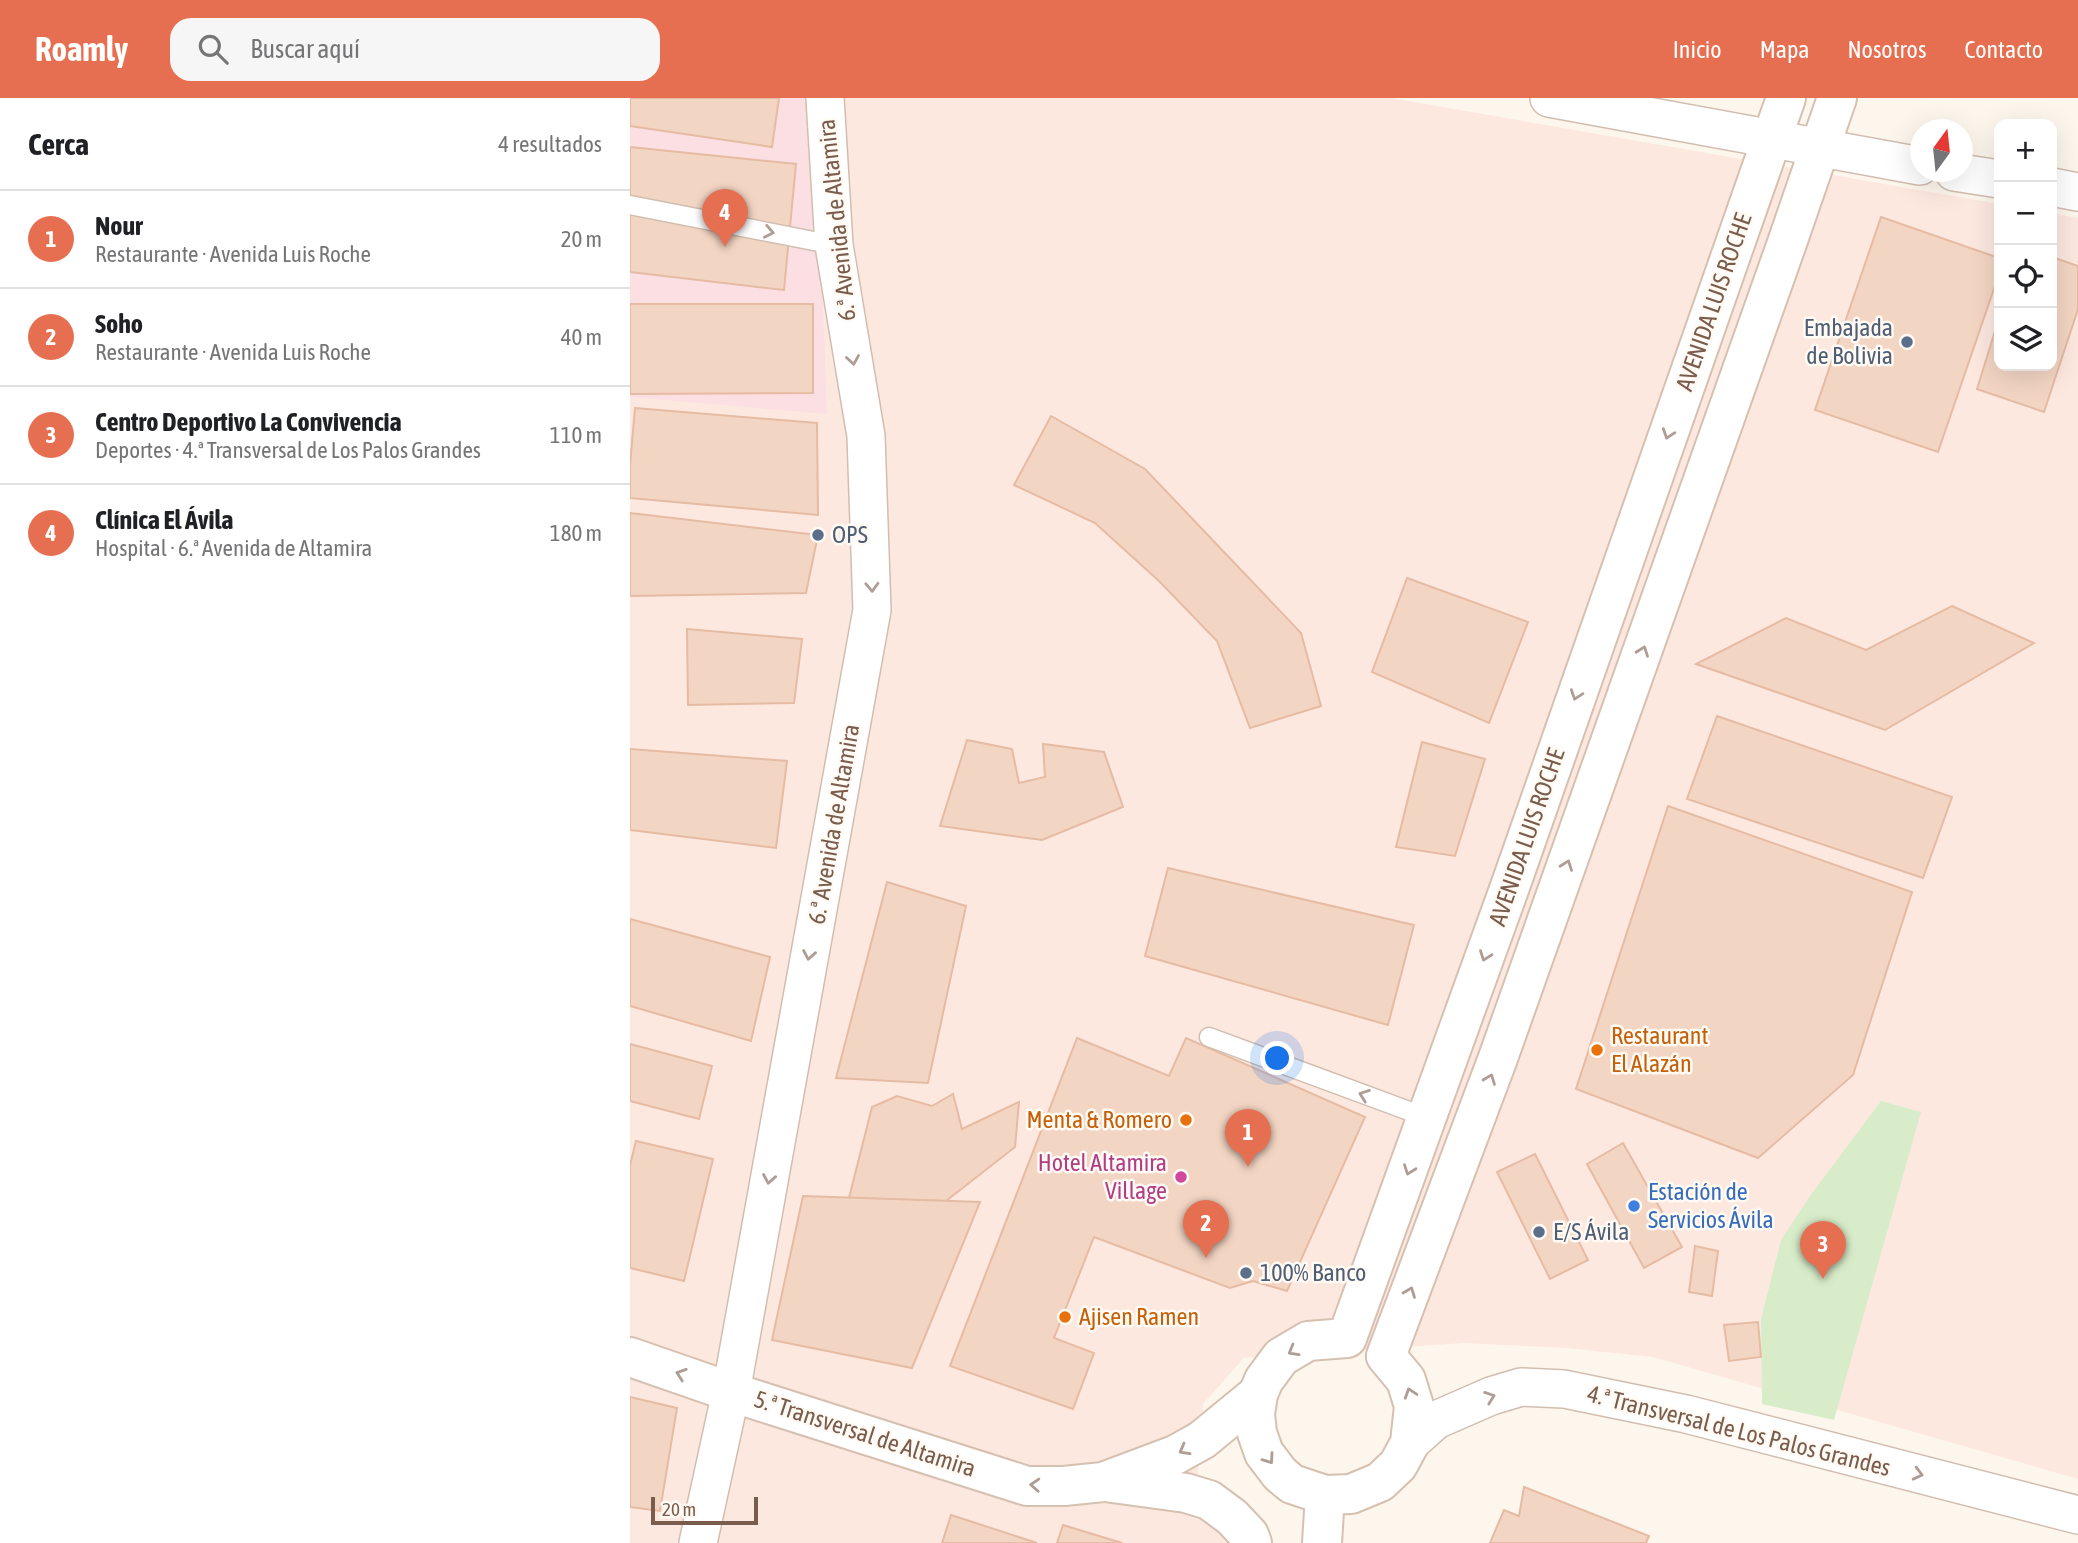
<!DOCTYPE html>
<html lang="es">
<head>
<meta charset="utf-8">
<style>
  body { margin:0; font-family:"Asap Condensed",sans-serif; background:#f6f6f6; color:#202124 }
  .controls { position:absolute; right:21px; top:21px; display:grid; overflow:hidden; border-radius:14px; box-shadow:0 7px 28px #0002 }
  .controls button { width:63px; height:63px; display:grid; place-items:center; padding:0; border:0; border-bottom:2px solid #e0e0e0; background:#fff; color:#202124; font:35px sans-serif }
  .compass { position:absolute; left:1280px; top:21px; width:63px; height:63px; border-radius:50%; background:#fff; box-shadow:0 7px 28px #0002; rotate:15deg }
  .scale { position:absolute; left:21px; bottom:18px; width:107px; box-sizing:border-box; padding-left:7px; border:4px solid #7a5c4d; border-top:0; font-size:19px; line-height:24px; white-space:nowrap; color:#7a5c4d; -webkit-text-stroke:5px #fffaf3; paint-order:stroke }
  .you { position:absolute; left:648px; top:961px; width:24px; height:24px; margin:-18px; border:5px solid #fff; border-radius:50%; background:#1a73e8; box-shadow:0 0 0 10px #1a73e833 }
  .badge { display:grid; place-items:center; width:46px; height:46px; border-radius:50%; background:#e76f51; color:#fff; font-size:23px; font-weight:700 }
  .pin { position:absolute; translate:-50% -58px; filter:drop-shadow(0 2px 4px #0008) }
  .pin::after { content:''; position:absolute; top:37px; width:24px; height:21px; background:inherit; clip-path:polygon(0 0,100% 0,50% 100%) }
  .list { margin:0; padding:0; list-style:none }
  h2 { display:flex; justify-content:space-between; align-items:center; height:91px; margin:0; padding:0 28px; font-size:30px }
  h2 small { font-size:23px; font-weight:400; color:#757577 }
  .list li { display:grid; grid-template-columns:46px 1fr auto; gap:21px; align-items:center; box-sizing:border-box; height:98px; padding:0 28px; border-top:2px solid #e0e0e0 }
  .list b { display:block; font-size:26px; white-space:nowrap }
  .list p { margin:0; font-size:23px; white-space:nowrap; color:#757577 }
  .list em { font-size:23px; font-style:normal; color:#757577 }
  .icon { flex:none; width:38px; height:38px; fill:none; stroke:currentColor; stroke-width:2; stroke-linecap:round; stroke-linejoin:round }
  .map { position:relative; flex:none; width:1448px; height:1445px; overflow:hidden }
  header { display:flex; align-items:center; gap:42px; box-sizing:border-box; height:98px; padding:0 35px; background:#e76f51; color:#fff }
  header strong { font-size:33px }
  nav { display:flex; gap:38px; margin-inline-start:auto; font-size:24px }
  .search { width:490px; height:63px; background:#f6f6f6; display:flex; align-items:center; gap:18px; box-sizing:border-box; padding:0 24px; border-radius:21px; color:#757577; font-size:26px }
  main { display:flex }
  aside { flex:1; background:#fff }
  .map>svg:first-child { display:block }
  .commercial { fill:#fde8e0 }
  .medical { fill:#fbdfe3 }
  .green { fill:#d8ecc9 }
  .building { fill:#f3d5c3; stroke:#e6bba3; stroke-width:2 }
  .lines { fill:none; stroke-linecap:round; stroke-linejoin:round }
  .lane-casing { stroke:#d1beb0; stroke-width:21 }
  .street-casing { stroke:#d1beb0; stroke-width:40 }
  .secondary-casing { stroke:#d6c0b0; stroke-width:42 }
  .lane { stroke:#fff; stroke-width:18 }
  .street { stroke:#fff; stroke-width:37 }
  .secondary { stroke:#fff; stroke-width:38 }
  .oneway { stroke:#af9d94 }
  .service-dot { fill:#5c6f8a; stroke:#fffaf3; stroke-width:2.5 }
  .food-dot { fill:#e8710a; stroke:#fffaf3; stroke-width:2.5 }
  .hotel-dot { fill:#d1479c; stroke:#fffaf3; stroke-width:2.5 }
  .shop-dot { fill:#3f7fe0; stroke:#fffaf3; stroke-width:2.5 }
  .labels { text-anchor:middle; stroke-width:5; stroke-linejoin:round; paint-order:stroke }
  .street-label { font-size:24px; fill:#7a5c4d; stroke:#fffaf3 }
  .service-label { font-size:24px; fill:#4e5e75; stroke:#fffaf3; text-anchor:start }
  .food-label { font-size:24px; fill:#c56008; stroke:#fffaf3; text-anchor:start }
  .hotel-label { font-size:24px; fill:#b23c85; stroke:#fffaf3; text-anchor:end }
  .shop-label { font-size:24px; fill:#366cbe; stroke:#fffaf3; text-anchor:start }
</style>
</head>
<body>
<header>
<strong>Roamly</strong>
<div class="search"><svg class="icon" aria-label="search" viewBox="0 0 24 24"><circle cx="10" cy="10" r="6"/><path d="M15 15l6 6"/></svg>Buscar aquí</div>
<nav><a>Inicio</a><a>Mapa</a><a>Nosotros</a><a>Contacto</a></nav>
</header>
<main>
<aside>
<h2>Cerca<small>4 resultados</small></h2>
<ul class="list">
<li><span class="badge">1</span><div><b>Nour</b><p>Restaurante · Avenida Luis Roche</p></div><em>20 m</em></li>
<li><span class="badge">2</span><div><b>Soho</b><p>Restaurante · Avenida Luis Roche</p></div><em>40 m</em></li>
<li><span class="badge">3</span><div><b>Centro Deportivo La Convivencia</b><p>Deportes · 4.ª Transversal de Los Palos Grandes</p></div><em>110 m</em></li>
<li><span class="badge">4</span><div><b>Clínica El Ávila</b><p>Hospital · 6.ª Avenida de Altamira</p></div><em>180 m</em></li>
</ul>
</aside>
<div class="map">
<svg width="1448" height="1445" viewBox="0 0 1448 1445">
  <rect width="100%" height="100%" fill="#fdf6ec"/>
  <path class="commercial" d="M 0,0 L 761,0 L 1369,106 L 1369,268 L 1422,268 L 1422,115 L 1448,120 L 1448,1381 L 1023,1259 L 936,1250 L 834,1245 L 614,1260 L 573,1306 L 567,1389 L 615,1445 L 0,1445 Z"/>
  <path class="medical" d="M 0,0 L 185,0 L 197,316 L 0,299 Z"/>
  <path class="green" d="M 1251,1003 L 1291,1014 L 1204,1322 L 1132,1306 L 1131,1221 L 1151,1142 L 1180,1098 Z"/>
  <g class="building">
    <path d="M 0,0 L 149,0 L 142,49 L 0,28 Z"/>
    <path d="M 0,49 L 166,66 L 154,192 L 0,174 Z"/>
    <path d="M 1251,119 L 1369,160 L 1369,176 L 1308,354 L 1185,312 Z"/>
    <path d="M 1422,159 L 1448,168 L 1448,211 L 1414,314 L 1347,291 L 1369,220 L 1369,268 L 1422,268 Z"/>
    <path d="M 0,206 L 183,206 L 183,295 L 0,296 Z"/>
    <path d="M 5,310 L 187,325 L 188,417 L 0,400 L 0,367 Z"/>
    <path d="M 421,318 L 515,371 L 671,535 L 691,608 L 620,630 L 587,543 L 529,483 L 465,425 L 384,387 Z"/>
    <path d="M 0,415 L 188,437 L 176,495 L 0,498 Z"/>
    <path d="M 777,480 L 898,524 L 859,625 L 742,574 Z"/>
    <path d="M 1322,508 L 1404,545 L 1255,632 L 1066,566 L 1156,520 L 1236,552 Z"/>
    <path d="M 57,531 L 172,541 L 164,605 L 58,607 Z"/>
    <path d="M 1087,618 L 1322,699 L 1293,780 L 1057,701 Z"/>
    <path d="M 337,642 L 382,651 L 389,685 L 415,679 L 413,646 L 474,654 L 493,709 L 412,742 L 310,728 Z"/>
    <path d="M 792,644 L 855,661 L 825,758 L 766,749 Z"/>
    <path d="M 0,651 L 157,663 L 146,750 L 0,732 Z"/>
    <path d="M 1038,708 L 1282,794 L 1223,977 L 1128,1060 L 946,991 Z"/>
    <path d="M 538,770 L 784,827 L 758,927 L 515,858 Z"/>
    <path d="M 257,784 L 336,808 L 298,985 L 206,980 Z"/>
    <path d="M 0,821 L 140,859 L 121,943 L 0,908 Z"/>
    <path d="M 447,940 L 539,978 L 556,940 L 735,1019 L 657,1193 L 623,1183 L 600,1190 L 464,1139 L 424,1240 L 464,1255 L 443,1311 L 320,1268 Z"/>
    <path d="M 0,946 L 82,968 L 69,1021 L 0,1003 Z"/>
    <path d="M 323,996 L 332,1031 L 389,1004 L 385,1049 L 316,1103 L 219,1100 L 242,1009 L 267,998 L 302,1008 Z"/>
    <path d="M 6,1043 L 83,1061 L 54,1183 L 0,1170 L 0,1067 Z"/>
    <path d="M 993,1045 L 1052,1149 L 1014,1170 L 957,1066 Z"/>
    <path d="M 905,1056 L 958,1162 L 920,1181 L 867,1074 Z"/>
    <path d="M 173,1098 L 350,1104 L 282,1270 L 142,1242 Z"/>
    <path d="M 1065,1148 L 1088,1153 L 1082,1198 L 1059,1194 Z"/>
    <path d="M 1128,1224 L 1131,1259 L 1099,1263 L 1094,1227 Z"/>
    <path d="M 0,1299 L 47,1310 L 30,1413 L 0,1409 Z"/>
    <path d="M 894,1389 L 1019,1438 L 1016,1445 L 860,1445 L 874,1412 L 889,1418 Z"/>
    <path d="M 321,1417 L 407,1445 L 312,1445 Z"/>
    <path d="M 433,1427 L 492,1445 L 427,1445 Z"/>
  </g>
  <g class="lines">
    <defs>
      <g id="lane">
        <path d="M 0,107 L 204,147"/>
        <path d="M 579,939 L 798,1020"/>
      </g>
      <g id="street">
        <path d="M 919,0 L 1290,68"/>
        <path d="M 1324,74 L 1369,81"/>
        <path d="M 1422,89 L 1448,94"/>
        <path d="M 780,1345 L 806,1322 L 861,1298 L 891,1289 L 934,1291 L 1056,1316 L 1448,1417"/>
        <path d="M 68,1445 L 101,1294 L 242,512 L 236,338 L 204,147 L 195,0"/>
      </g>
      <g id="secondary">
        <path d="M 1156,0 L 882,783 L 717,1240 L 678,1243 L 651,1259 L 634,1282 L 628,1296 L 625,1316 L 627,1335 L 634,1355 L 650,1376 L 662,1386 L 695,1397 L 721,1396 L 750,1384 L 768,1367 L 780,1345 L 784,1308 L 776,1282 L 756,1258 L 868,960 L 1157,145 L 1207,0"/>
        <path d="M 0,1259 L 101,1294 L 397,1388 L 434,1388 L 473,1384 L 545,1357 L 572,1342 L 628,1296"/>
        <path d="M 475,1384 L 556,1395 L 579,1402 L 602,1419 L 619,1437 L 622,1445"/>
        <path d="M 692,1445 L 695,1397"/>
      </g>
    </defs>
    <use href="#lane" class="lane-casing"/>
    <use href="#street" class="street-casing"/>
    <use href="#secondary" class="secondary-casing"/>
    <use href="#lane" class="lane"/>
    <use href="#street" class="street"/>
    <use href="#secondary" class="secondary"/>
  </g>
  <defs><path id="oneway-chevron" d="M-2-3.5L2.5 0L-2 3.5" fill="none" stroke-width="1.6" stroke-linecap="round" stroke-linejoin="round" transform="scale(1.75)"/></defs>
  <g class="oneway">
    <use href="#oneway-chevron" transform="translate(139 134) rotate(11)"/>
    <use href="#oneway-chevron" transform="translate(223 262) rotate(81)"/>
    <use href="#oneway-chevron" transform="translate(1038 336) rotate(109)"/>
    <use href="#oneway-chevron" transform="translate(242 489) rotate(88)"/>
    <use href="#oneway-chevron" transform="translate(1013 553) rotate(-70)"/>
    <use href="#oneway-chevron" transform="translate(946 597) rotate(109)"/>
    <use href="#oneway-chevron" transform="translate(937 767) rotate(-70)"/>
    <use href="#oneway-chevron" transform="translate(179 857) rotate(100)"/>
    <use href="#oneway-chevron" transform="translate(855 858) rotate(110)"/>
    <use href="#oneway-chevron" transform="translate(860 981) rotate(-69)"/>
    <use href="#oneway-chevron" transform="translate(734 997) rotate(-160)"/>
    <use href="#oneway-chevron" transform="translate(779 1072) rotate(110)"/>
    <use href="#oneway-chevron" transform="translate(139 1081) rotate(100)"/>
    <use href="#oneway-chevron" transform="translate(780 1194) rotate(-69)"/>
    <use href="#oneway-chevron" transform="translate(663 1253) rotate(150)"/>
    <use href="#oneway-chevron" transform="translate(51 1276) rotate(-161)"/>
    <use href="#oneway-chevron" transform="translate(780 1295) rotate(-108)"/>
    <use href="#oneway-chevron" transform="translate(860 1299) rotate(-20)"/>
    <use href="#oneway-chevron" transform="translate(554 1352) rotate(151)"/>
    <use href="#oneway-chevron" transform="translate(639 1361) rotate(55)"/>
    <use href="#oneway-chevron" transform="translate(1288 1376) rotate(14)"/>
    <use href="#oneway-chevron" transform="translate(405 1387) rotate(-177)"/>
  </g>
  <g class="service-dot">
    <circle cx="1277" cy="244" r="7"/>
    <circle cx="188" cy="437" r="7"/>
    <circle cx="909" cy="1134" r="7"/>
    <circle cx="616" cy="1175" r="7"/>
  </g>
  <g class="food-dot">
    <circle cx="967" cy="952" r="7"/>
    <circle cx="556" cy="1022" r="7"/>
    <circle cx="435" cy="1219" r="7"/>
  </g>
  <circle class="hotel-dot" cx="551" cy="1079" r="7"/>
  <circle class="shop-dot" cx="1004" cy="1108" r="7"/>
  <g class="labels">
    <g class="street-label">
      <text transform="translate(207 122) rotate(-96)" y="8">6.ª Avenida de Altamira</text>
      <text transform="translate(1084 204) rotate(-71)" y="8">AVENIDA LUIS ROCHE</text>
      <text transform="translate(204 726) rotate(-80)" y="8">6.ª Avenida de Altamira</text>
      <text transform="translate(897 739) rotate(-71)" y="8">AVENIDA LUIS ROCHE</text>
      <text transform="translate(1109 1333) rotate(14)" y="8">4.ª Transversal de Los Palos Grandes</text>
      <text transform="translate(235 1336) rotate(18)" y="8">5.ª Transversal de Altamira</text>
    </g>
    <g class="service-label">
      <text x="1263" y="238" text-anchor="end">Embajada<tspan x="1263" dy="28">de Bolivia</tspan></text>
      <text x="202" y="445">OPS</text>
      <text x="923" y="1142">E/S Ávila</text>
      <text x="630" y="1183">100% Banco</text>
    </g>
    <g class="food-label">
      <text x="981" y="946">Restaurant<tspan x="981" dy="28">El Alazán</tspan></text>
      <text x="542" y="1030" text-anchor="end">Menta &amp; Romero</text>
      <text x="449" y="1227">Ajisen Ramen</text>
    </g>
    <g class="hotel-label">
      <text x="537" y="1073">Hotel Altamira<tspan x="537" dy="28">Village</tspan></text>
    </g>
    <g class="shop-label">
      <text x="1018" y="1102">Estación de<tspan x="1018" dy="28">Servicios Ávila</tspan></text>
    </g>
  </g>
</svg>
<div class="controls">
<button>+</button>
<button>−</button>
<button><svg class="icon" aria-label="locate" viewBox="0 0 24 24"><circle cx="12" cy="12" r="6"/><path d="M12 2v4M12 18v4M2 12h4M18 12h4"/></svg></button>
<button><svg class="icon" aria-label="layers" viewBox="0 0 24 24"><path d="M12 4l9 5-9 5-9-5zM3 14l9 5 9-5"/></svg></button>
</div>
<svg class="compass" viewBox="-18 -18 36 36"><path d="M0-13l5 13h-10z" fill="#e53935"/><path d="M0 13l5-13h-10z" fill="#757577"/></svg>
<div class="scale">20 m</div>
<div class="you"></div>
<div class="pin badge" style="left:618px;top:1069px">1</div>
<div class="pin badge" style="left:576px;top:1160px">2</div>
<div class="pin badge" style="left:1193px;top:1181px">3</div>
<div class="pin badge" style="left:95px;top:149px">4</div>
</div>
</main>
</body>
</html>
